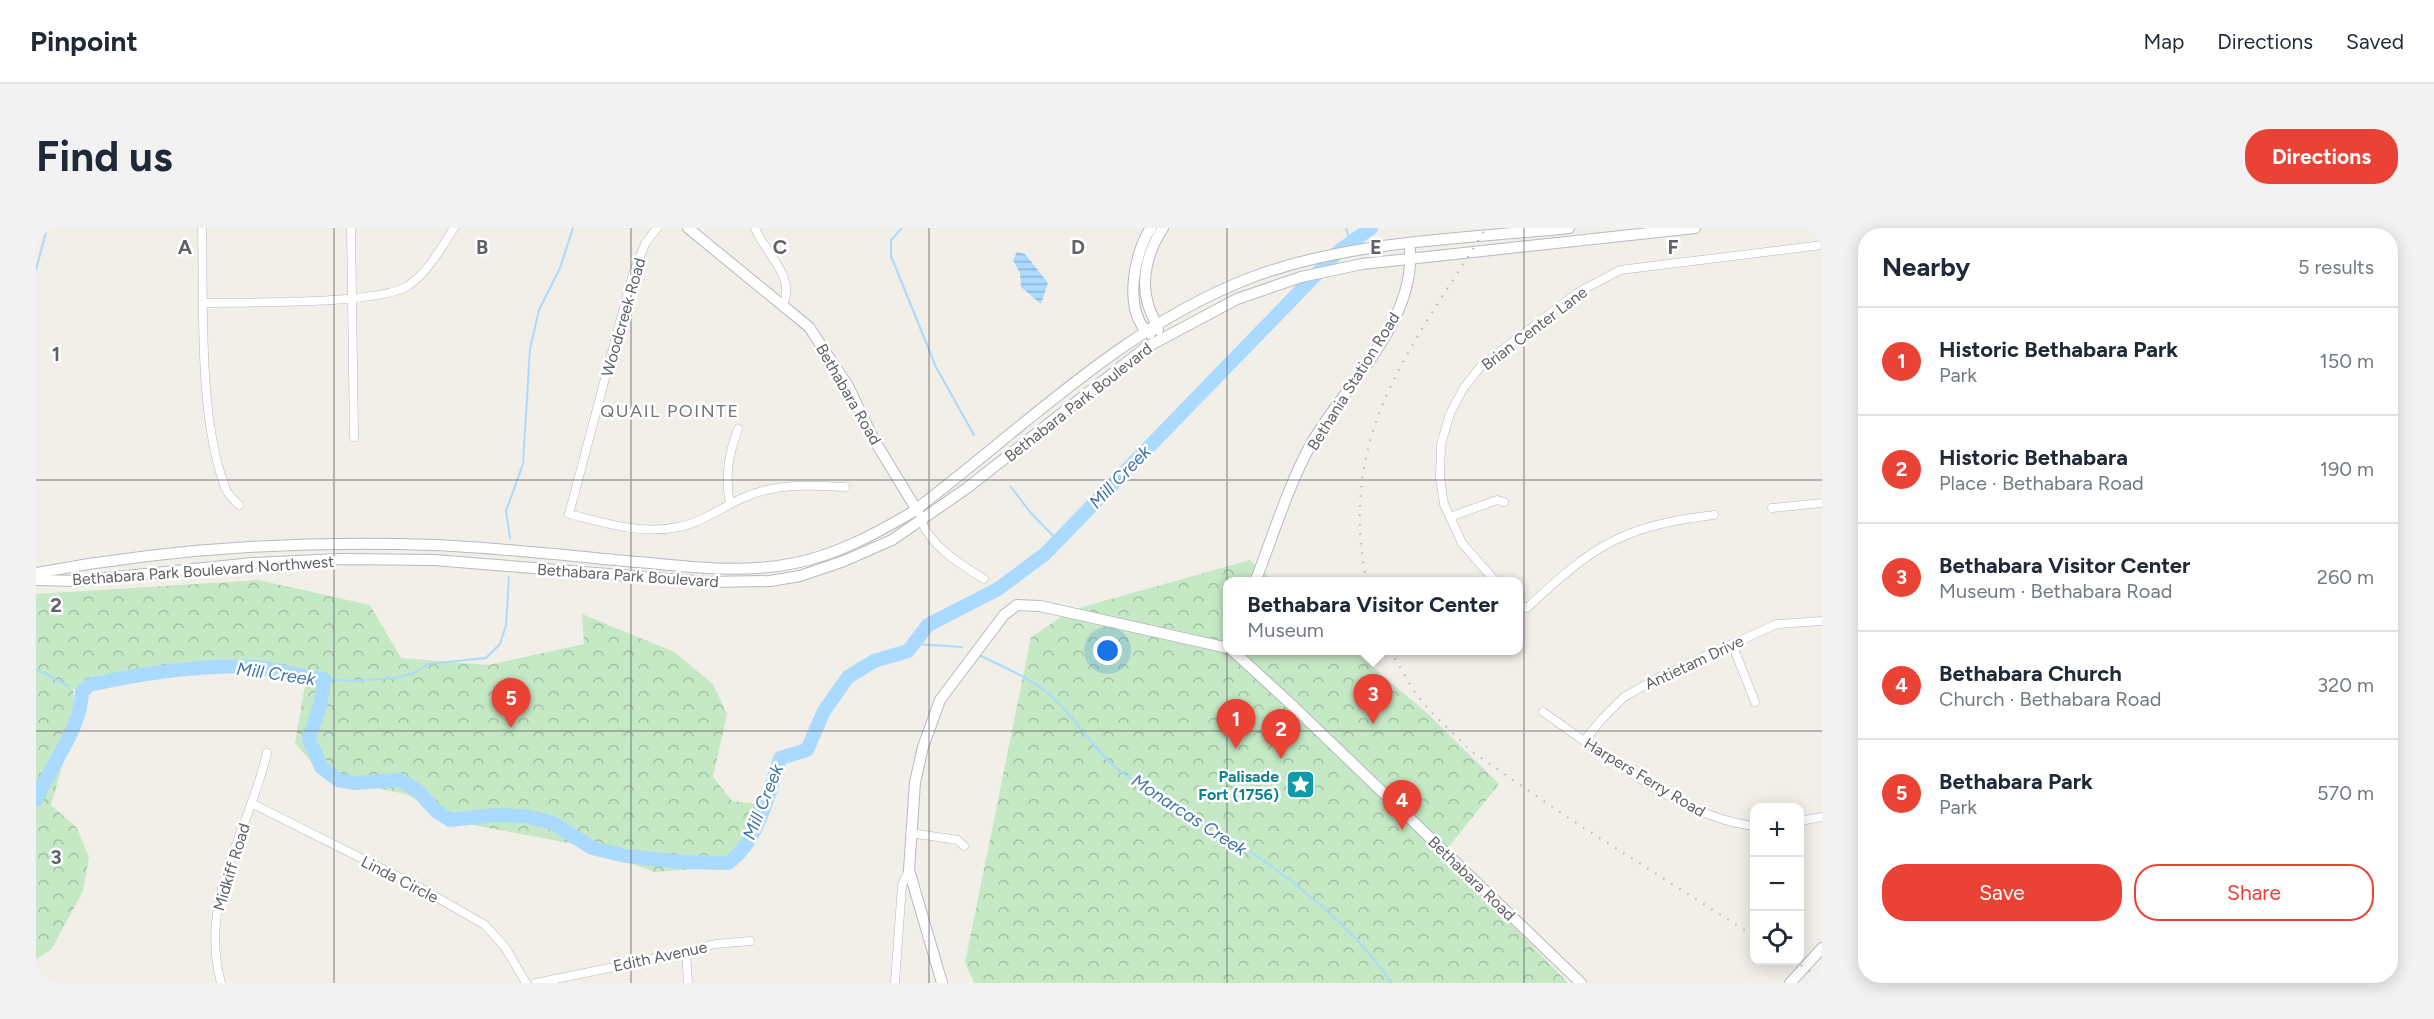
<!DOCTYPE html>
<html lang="en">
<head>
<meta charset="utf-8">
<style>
  body { margin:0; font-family:Figtree,sans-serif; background:#f2f2f3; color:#1f2937 }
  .controls { position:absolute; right:18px; bottom:18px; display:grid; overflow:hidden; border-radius:12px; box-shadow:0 3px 15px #0003 }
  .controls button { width:54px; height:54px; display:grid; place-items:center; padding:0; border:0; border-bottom:2px solid #e0e1e3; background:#fff; color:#1f2937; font:30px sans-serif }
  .you { position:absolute; left:1072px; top:423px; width:21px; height:21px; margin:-15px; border:4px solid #fff; border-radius:50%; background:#1a73e8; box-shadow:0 0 0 9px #1a73e833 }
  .badge { display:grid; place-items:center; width:39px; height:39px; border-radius:50%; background:#ea4335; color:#fff; font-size:20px; font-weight:700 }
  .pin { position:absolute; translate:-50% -50px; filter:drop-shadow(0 2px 3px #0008) }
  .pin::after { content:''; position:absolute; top:32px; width:21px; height:18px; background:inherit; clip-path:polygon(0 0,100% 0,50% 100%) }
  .popup { position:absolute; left:1187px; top:349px; width:300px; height:78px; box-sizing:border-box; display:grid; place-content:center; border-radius:12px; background:#fff; filter:drop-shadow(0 2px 4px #0005); font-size:20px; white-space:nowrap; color:#747a83 }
  .popup b { font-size:22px; color:#1f2937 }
  .popup::after { content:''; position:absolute; left:50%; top:100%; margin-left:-12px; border:12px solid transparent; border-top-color:#fff }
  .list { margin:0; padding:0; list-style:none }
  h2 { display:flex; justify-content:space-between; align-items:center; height:78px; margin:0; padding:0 24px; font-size:26px }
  h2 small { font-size:20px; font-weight:400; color:#747a83 }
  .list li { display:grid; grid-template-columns:39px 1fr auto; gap:18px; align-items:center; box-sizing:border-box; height:108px; padding:0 24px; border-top:2px solid #e0e1e3 }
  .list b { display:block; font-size:22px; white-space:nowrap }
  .list p { margin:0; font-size:20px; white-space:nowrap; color:#747a83 }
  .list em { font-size:20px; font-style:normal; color:#747a83 }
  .actions { display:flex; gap:12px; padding:18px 24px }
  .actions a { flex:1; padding:14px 0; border:2px solid #ea4335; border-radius:24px; text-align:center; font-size:21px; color:#ea4335 }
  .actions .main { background:#ea4335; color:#fff }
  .icon { flex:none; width:33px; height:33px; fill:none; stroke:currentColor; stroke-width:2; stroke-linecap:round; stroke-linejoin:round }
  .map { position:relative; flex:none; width:1786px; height:755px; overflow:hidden; border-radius:24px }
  header { display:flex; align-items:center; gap:36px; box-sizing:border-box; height:84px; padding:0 30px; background:#fff; border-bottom:2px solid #e0e1e3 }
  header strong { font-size:28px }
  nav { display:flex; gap:33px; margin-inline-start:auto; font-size:21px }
  .intro { display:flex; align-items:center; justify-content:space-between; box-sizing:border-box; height:144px; padding:0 36px }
  h1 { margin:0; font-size:42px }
  .button { padding:15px 27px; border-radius:24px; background:#ea4335; color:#fff; font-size:21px; font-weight:700 }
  main { display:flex; gap:36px; padding:0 36px }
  aside { flex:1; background:#fff; border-radius:24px; box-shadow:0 3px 15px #0003 }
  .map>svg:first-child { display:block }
  .park { fill:url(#park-crowns) }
  .water { fill:url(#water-rules) }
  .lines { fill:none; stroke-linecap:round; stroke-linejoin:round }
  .stream { stroke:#aadaff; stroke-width:2 }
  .river { stroke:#aadaff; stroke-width:14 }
  .street-casing { stroke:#b5b8bc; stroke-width:9 }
  .secondary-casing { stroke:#b6babf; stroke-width:12 }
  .street { stroke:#fff; stroke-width:8 }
  .secondary { stroke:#fff; stroke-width:10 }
  .rail { stroke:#b6b7b8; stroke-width:2; stroke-dasharray:1.5 8; stroke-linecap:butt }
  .grid { fill:none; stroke:#5f6368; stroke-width:1.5; stroke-opacity:0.55 }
  .labels { text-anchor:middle; stroke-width:5; stroke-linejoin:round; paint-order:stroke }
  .street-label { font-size:16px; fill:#5f6368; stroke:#fff }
  .culture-label { font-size:16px; font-weight:bold; fill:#0d838f; stroke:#fff; text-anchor:end }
  .neighbourhood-label { font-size:18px; letter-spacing:1.5px; fill:#70757a; stroke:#fff }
  .water-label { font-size:18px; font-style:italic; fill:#4174aa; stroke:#fff }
  .grid-label { font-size:20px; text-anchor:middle; font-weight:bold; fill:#5f6368; stroke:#fff; stroke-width:5; stroke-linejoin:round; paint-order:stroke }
</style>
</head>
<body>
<header>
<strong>Pinpoint</strong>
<nav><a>Map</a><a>Directions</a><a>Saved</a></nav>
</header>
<div class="intro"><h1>Find us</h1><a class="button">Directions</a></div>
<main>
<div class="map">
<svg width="1786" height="755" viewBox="0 0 1786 755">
  <defs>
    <pattern id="park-crowns" width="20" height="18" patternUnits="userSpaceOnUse" patternTransform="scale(1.5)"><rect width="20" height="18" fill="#c5e8c5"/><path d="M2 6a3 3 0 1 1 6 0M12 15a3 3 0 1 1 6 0" fill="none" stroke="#a3c0a4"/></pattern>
    <pattern id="water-rules" width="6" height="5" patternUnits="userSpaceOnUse" patternTransform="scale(1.5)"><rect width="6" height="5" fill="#aadaff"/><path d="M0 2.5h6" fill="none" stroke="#8eb4d2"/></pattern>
  </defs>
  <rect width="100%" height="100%" fill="#f1efe8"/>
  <g class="park">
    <path d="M 1214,332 L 1237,353 L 1192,354 L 1192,422 L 1318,423 L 1392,486 L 1463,556 L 1407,626 L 1532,755 L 938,755 L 929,735 L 995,409 L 1036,382 Z"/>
    <path d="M 222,352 L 334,377 L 365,430 L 453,437 L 548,416 L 546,386 L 638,424 L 677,456 L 691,486 L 677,549 L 696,573 L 733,577 L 714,615 L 689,639 L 619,644 L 543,617 L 416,593 L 370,566 L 289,550 L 259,515 L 269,457 L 189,439 L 64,447 L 37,461 L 43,504 L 27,535 L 15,577 L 41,600 L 53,630 L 47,663 L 15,722 L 0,731 L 0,366 Z"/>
  </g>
  <path class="water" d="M 981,24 L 989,26 L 1012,55 L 1005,76 L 985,59 L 984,45 L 977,32 Z"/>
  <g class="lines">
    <g class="stream">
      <path d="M 866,0 L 855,12 L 855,28 L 900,139 L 938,207"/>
      <path d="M 1310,0 L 1314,13"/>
      <path d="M 0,42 L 11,0"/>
      <path d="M 975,259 L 994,284 L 1022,313"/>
      <path d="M 474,310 L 470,283 L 487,236 L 494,121 L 503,82 L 524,40 L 537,0"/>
      <path d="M 880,416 L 926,419"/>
      <path d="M 945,428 C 968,439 993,450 1013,466 C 1040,489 1056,521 1084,543 C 1104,559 1129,569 1151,582 C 1221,626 1310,685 1355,755"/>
      <path d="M 0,442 C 13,445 20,453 33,458"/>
      <path d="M 288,451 L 318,453 L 359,450 L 378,445 L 392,436 L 450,430 L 464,416 L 470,397 L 473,349"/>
      <path d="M 40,461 L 46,464"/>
    </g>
    <path class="river" d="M 0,572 C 14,537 45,502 46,464 L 53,457 C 107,445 163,436 219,439 C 242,441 264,449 288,451 L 285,474 L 273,511 L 285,539 L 302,552 L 318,555 L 364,552 L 382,563 L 400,583 L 414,592 L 460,587 L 489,588 L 517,595 L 556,620 L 590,628 L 646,634 L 692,635 C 722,615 734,562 744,530 L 771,522 L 788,483 L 812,449 L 838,433 L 872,423 L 892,397 L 962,361 L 1009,326 L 1302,24 L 1335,0"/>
    <defs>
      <g id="street">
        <path d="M 166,0 C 168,78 162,187 189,259 C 191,266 198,272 203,277"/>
        <path d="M 315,0 L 318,209"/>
        <path d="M 621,0 L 609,16 L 596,49 L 533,286 C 569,295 606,307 642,299 C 666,295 687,278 709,269 C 742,255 775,257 809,259"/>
        <path d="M 719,0 C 727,23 761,49 747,76"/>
        <path d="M 168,75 C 208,74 346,77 373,57 C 393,43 405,20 418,0"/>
        <path d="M 694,276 C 689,248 692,228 702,201"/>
        <path d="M 1736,280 L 1786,275"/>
        <path d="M 1414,289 L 1461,272 L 1468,274"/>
        <path d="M 885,293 C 897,320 924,336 948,351"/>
        <path d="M 1460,354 L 1426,315 L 1408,276 L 1404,250 L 1405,216 L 1414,186 L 1427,161 L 1445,138 L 1541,65 L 1584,42 L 1786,17"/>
        <path d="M 1482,377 L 1491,380 C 1558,317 1586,298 1678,287"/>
        <path d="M 1696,416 L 1719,474"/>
        <path d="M 1507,484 C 1567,525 1646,590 1718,598"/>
        <path d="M 1549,512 L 1565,492 L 1588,469 L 1625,448 L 1741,396 L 1786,393"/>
        <path d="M 215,575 L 383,659 L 449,697 L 469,719 L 490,755"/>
        <path d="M 1764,593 L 1786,589"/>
        <path d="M 874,605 L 922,612 L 928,618"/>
        <path d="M 650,724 L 652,755"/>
        <path d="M 185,755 C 162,670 213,604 231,525"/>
        <path d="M 500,755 L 637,727 L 679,716 L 714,713"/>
        <path d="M 859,755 L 866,657 L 873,642"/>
      </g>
      <g id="secondary">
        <path d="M 652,0 L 773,99 L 812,158 L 837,210 L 882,284"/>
        <path d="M 1122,102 C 1120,93 1114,85 1112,76 C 1104,50 1113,21 1127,0"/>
        <path d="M 1114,106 C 1086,86 1098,23 1115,0"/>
        <path d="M 0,345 C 130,321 265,312 397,317 C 470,320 542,329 614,335 C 662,340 712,345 759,335 C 800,327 839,306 875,285 C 985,203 1084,100 1214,50 C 1314,12 1427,11 1533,0"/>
        <path d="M 0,352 L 41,353 L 217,335 L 304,331 L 398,332 L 671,354 L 734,353 L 764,348 L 808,333 L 856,312 L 931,260 L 1109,120 L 1201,71 L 1265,49 L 1326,36 L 1659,0"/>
        <path d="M 1219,354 C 1236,311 1252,258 1274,218 C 1308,157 1379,96 1374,22"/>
        <path d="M 1196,422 L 1258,479 L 1545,755"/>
        <path d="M 906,755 L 873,642 L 879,554 L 887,519 L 904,472 L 968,387 L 981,377 L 1004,378 L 1192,420"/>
        <path d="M 1754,755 L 1786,720"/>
      </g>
    </defs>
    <use href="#street" class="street-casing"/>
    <use href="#secondary" class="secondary-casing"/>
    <use href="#street" class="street"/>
    <use href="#secondary" class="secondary"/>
    <g class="rail">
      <path d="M 1331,354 C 1299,206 1378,117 1450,0"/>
      <path d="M 1354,422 L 1378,463 L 1394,483 L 1435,523 L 1534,591 L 1718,708"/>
      <path d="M 1757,732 L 1786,751"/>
    </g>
  </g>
  <path class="grid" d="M 298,0 L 298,755M 595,0 L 595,755M 893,0 L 893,755M 1191,0 L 1191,755M 1488,0 L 1488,755M 0,252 L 1786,252M 0,503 L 1786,503"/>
  <defs>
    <symbol id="sight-square" viewBox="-11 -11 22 22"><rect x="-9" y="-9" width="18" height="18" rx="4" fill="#0f9aa8" stroke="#fff"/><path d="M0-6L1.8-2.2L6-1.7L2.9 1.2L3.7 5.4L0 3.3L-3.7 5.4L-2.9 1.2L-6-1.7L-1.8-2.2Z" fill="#fff"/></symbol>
  </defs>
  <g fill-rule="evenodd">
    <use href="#sight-square" x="1248" y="540" width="33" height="33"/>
  </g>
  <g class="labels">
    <g class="street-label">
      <text transform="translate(587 89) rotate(-74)" y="6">Woodcreek Road</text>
      <text transform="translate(1498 100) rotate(-37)" y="6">Brian Center Lane</text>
      <text transform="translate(1317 153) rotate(-58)" y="6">Bethania Station Road</text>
      <text transform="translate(813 166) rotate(60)" y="6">Bethabara Road</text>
      <text transform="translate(1042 174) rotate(-38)" y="6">Bethabara Park Boulevard</text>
      <text transform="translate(167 342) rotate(-4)" y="6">Bethabara Park Boulevard Northwest</text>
      <text transform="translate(592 347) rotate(4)" y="6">Bethabara Park Boulevard</text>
      <text transform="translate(1658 434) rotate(-25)" y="6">Antietam Drive</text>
      <text transform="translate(1609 549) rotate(31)" y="6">Harpers Ferry Road</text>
      <text transform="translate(195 639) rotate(-73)" y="6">Midkiff Road</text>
      <text transform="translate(1436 650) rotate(44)" y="6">Bethabara Road</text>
      <text transform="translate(364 651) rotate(27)" y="6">Linda Circle</text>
      <text transform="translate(624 728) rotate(-12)" y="6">Edith Avenue</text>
    </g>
    <g class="culture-label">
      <text x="1243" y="554">Palisade<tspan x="1243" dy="18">Fort (1756)</tspan></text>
    </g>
    <g class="neighbourhood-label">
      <text x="634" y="189">QUAIL POINTE</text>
    </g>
    <g class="water-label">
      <text transform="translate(1084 249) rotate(-46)" y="6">Mill Creek</text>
      <text transform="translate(240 446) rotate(8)" y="6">Mill Creek</text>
      <text transform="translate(727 574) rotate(-68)" y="6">Mill Creek</text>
      <text transform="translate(1153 587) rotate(33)" y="6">Monarcas Creek</text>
    </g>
  </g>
  <g class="grid-label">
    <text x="149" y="26">A</text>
    <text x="446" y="26">B</text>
    <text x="744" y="26">C</text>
    <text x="1042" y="26">D</text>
    <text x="1340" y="26">E</text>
    <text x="1637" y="26">F</text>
    <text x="20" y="133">1</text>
    <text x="20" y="384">2</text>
    <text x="20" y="636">3</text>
  </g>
</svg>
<div class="controls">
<button>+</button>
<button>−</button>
<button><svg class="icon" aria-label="locate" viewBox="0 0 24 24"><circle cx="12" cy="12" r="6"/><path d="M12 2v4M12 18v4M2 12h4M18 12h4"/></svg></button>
</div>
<div class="you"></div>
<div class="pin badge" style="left:1200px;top:521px">1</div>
<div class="pin badge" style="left:1245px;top:531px">2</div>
<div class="pin badge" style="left:1337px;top:496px">3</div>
<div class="popup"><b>Bethabara Visitor Center</b>Museum</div>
<div class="pin badge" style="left:1366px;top:602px">4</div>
<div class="pin badge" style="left:475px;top:500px">5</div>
</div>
<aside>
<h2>Nearby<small>5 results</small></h2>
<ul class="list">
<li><span class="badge">1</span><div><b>Historic Bethabara Park</b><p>Park</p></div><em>150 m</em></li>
<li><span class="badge">2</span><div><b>Historic Bethabara</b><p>Place · Bethabara Road</p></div><em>190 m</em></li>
<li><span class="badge">3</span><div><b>Bethabara Visitor Center</b><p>Museum · Bethabara Road</p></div><em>260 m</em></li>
<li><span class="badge">4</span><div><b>Bethabara Church</b><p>Church · Bethabara Road</p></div><em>320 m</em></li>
<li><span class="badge">5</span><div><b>Bethabara Park</b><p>Park</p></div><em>570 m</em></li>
</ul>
<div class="actions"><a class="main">Save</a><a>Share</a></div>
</aside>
</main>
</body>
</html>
